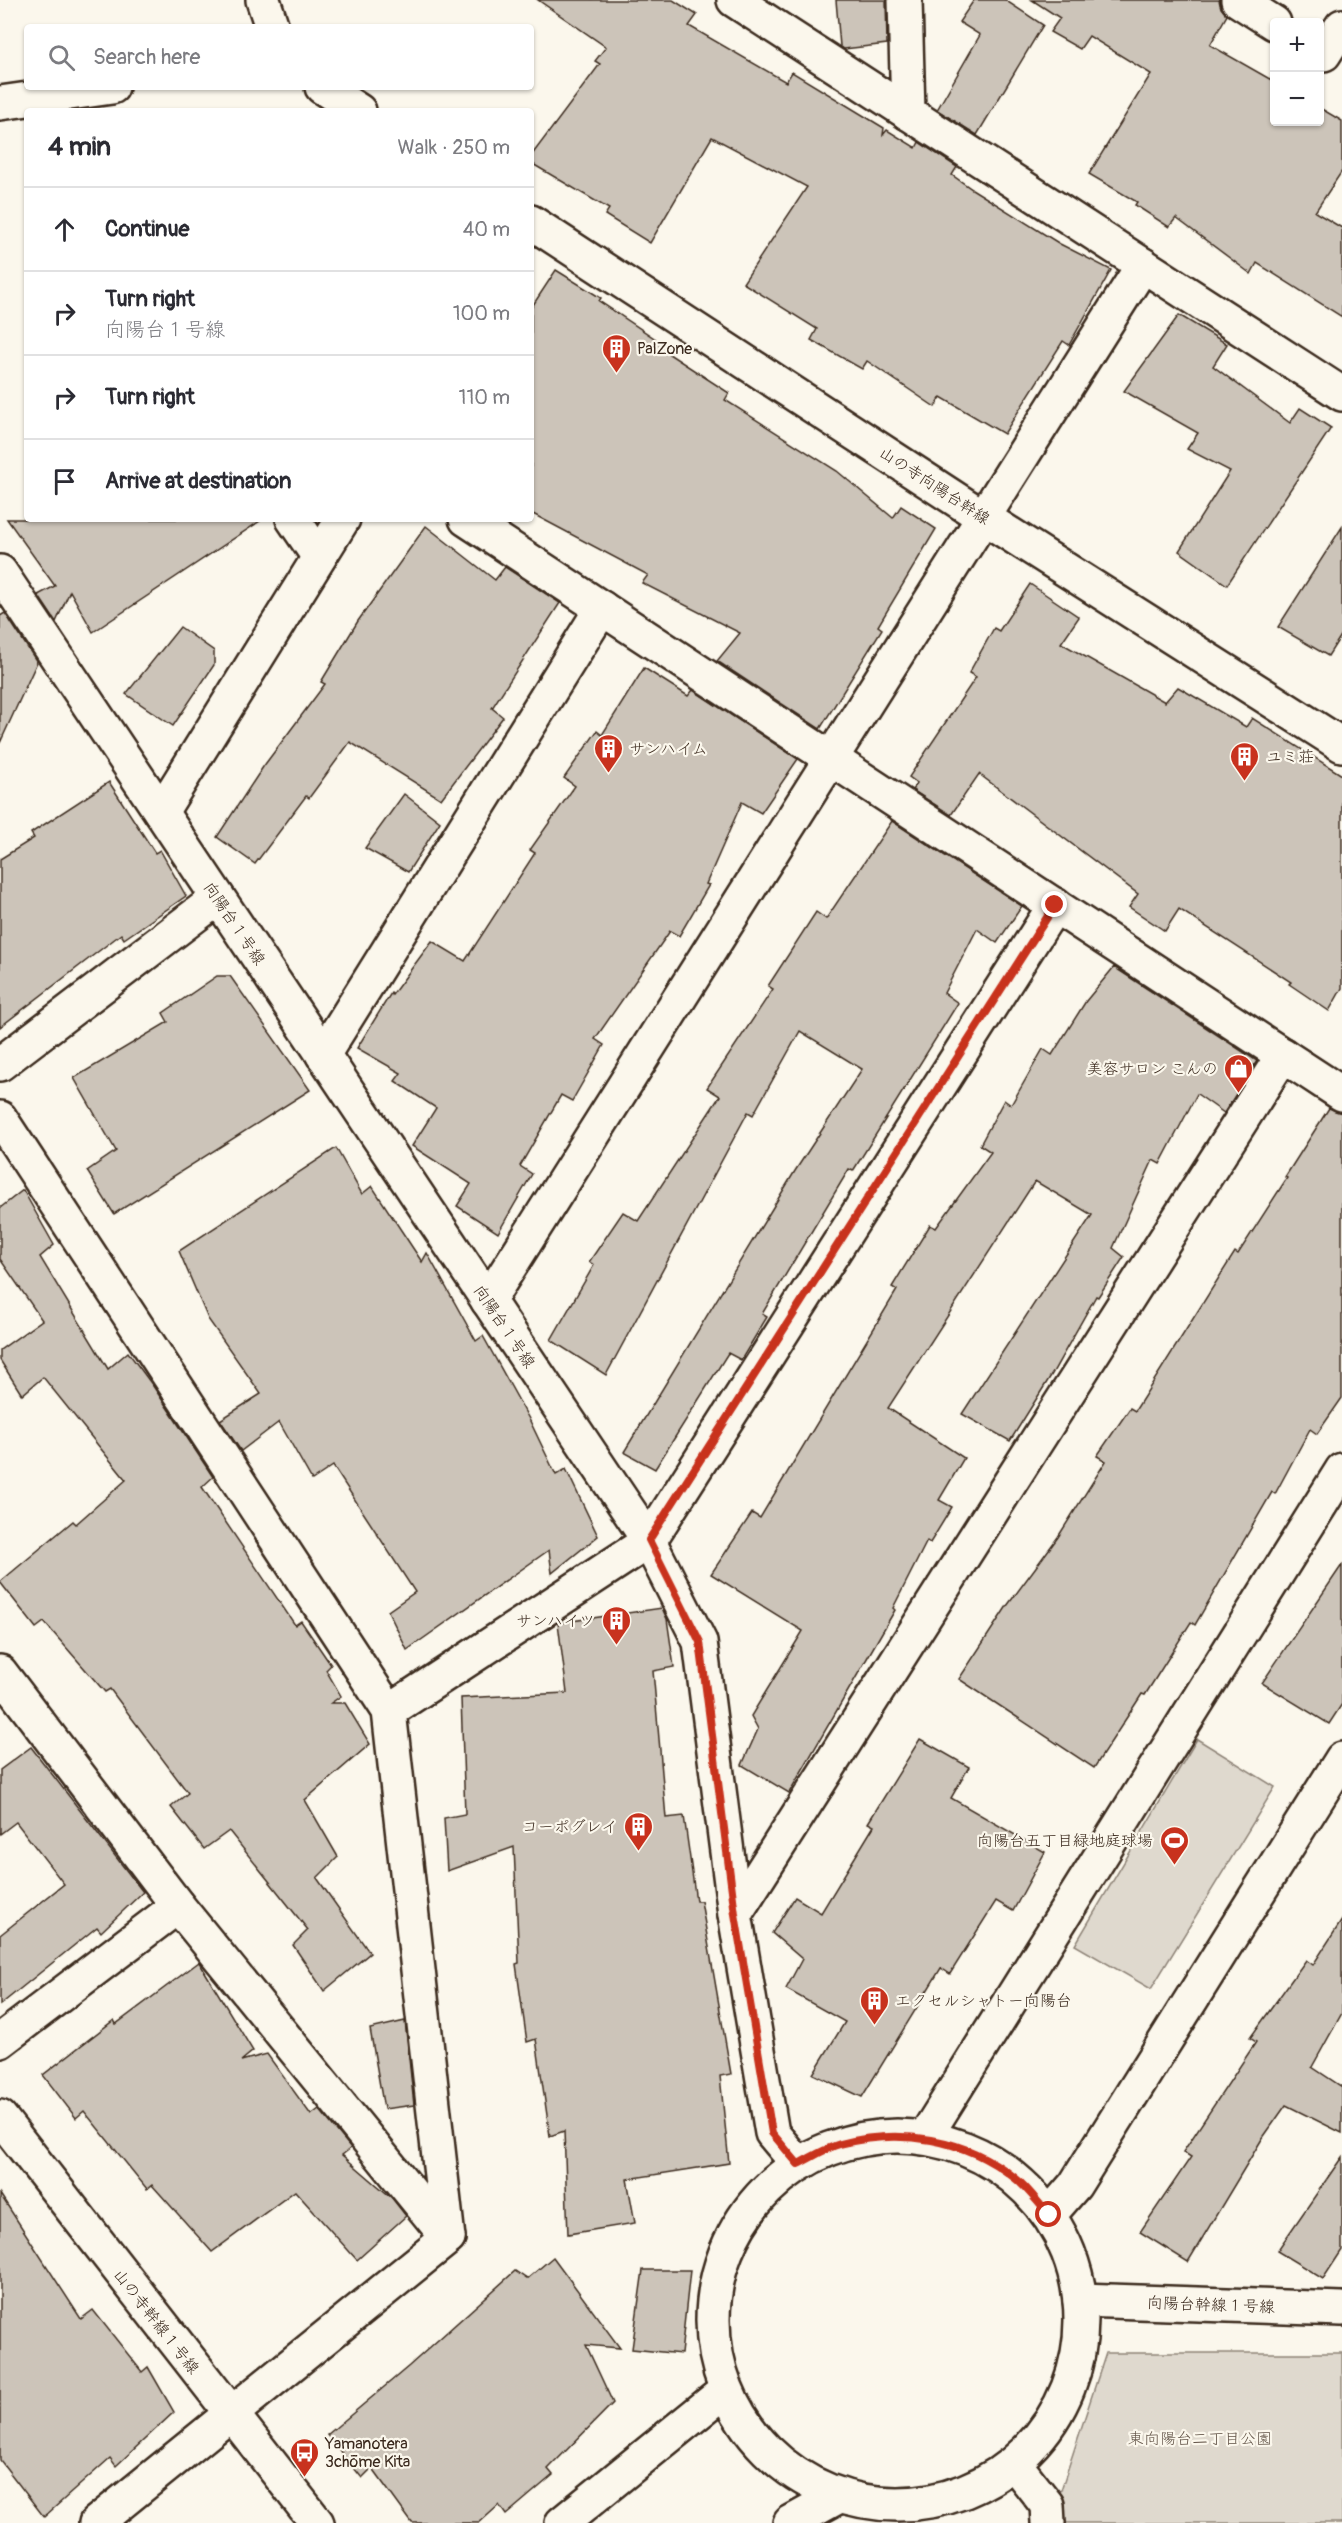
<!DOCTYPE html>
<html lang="en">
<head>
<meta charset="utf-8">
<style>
  body { margin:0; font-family:Pangolin,"Klee One",sans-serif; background:#f2f2f3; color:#2b2b33 }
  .controls { position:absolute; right:18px; top:18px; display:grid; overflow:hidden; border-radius:6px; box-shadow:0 2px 4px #0004 }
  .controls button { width:54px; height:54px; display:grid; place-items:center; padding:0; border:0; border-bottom:2px solid #e1e1e2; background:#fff; color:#2b2b33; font:30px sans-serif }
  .stop { position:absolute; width:18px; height:18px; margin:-14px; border:4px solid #c8321e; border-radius:50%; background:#fff }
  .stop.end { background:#c8321e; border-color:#fff; box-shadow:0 2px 6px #0008 }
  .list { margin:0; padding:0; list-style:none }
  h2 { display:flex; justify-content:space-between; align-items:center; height:78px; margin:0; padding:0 24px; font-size:26px }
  h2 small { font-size:20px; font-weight:400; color:#7c7c81 }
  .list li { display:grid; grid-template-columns:39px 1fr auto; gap:18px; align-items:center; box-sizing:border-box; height:84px; padding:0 24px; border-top:2px solid #e1e1e2 }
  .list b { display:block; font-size:22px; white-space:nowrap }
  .list p { margin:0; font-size:20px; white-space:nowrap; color:#7c7c81 }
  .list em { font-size:20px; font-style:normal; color:#7c7c81 }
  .icon { flex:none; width:33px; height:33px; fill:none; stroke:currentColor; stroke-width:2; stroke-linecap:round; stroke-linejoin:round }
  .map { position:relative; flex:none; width:1342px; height:2523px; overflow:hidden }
  .search { position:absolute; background:#fff; box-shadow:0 2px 4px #0004; left:24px; top:24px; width:510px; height:66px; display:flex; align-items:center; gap:15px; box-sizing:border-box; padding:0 21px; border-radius:6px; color:#7c7c81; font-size:22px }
  .panel { position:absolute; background:#fff; box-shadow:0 2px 4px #0004; left:24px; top:108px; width:510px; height:414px; border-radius:6px }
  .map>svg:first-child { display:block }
  .green { fill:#dfd9ce; stroke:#8d8276; stroke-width:1.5 }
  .building { fill:#ccc4b9; stroke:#3b2a1e; stroke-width:1.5 }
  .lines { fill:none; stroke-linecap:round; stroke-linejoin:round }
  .minor-casing { stroke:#3b2a1e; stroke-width:38 }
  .tertiary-casing { stroke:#3b2a1e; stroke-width:38 }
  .minor { stroke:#fbf7ec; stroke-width:33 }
  .tertiary { stroke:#fbf7ec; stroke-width:33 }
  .route { stroke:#c8321e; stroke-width:8 }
  .labels { text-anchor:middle; stroke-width:4.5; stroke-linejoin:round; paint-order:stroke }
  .poi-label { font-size:16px; fill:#3b2a1e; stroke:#fbf7ec; text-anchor:start }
  .street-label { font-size:16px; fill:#3b2a1e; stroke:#fbf7ec }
  .park-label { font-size:16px; fill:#64564a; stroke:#fbf7ec }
</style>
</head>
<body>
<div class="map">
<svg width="1342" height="2523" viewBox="0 0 1342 2523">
  <rect width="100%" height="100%" fill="#fbf7ec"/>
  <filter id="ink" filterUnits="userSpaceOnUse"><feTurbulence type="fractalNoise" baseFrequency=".0167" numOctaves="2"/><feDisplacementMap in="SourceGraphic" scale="12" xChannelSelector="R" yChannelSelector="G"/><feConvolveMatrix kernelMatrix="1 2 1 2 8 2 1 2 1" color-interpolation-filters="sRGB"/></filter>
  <g filter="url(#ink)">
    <g class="green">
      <path d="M 1197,1739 L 1275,1787 L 1151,1989 L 1075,1945 Z"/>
      <path d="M 1106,2353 L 1342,2353 L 1342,2523 L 1059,2523 L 1058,2499 Z"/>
    </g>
    <g class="building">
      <path d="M 538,0 L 673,0 L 697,15 L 689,26 L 786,82 L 792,72 L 884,128 L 883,135 L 887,130 L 916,148 L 919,142 L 957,167 L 952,175 L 972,189 L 1060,244 L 1111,270 L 1069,345 L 1063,341 L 1004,434 L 941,397 L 935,407 L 867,361 L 862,369 L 811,340 L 817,329 L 743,283 L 807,187 L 712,137 L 650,243 L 605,215 L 609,209 L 531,163 L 531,156 L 600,64 L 595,61 L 606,47 Z"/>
      <path d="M 836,0 L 886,0 L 887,44 L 844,49 L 840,46 Z"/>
      <path d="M 974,0 L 1005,0 L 1043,25 L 977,135 L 937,110 L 980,35 L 959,22 Z"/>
      <path d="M 1032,0 L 1219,0 L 1221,8 L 1227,15 L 1210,45 L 1275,82 L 1275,122 L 1320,122 L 1320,108 L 1342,121 L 1342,171 L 1315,212 L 1342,228 L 1342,317 L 1257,263 L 1251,274 L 1176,218 L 1169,227 L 1135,205 L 1137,202 L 1089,174 L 1151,74 L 1089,36 L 1080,49 L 1050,32 L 1060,18 Z"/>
      <path d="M 556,270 L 601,298 L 599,301 L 669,348 L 666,352 L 729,393 L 725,400 L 837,471 L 893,518 L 901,506 L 936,529 L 878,626 L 882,629 L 820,729 L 717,661 L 740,633 L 642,583 L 648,575 L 531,513 L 531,308 Z"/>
      <path d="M 1179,315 L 1227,344 L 1213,366 L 1290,423 L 1300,408 L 1331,428 L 1227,585 L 1179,551 L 1230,471 L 1187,449 L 1198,433 L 1124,391 Z"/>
      <path d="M 7,519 L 263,519 L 93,632 L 70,591 L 56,622 L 38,595 L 55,586 Z"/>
      <path d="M 426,526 L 495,580 L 505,567 L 560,603 L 492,708 L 503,717 L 441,799 L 350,742 L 309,798 L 306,796 L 255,864 L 217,837 L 263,767 L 325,684 L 321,682 L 358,621 Z"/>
      <path d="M 1342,527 L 1342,634 L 1328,656 L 1278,627 Z"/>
      <path d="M 1030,584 L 1079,617 L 1061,643 L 1165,702 L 1178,687 L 1246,727 L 1252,718 L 1342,775 L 1342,988 L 1329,1011 L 1289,984 L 1291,982 L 1179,909 L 1165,931 L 1129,907 L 1138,894 L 979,774 L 951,815 L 912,790 L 917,783 L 909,777 L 976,677 L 969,673 L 994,628 L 999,631 Z"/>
      <path d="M 5,613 L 37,662 L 0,743 L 0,616 Z"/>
      <path d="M 180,627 L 214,651 L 214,665 L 173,726 L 126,694 Z"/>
      <path d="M 644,668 L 688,696 L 693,690 L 798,759 L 761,813 L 742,802 L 706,884 L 709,885 L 679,936 L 670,931 L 595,1039 L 604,1045 L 572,1101 L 561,1095 L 520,1166 L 532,1174 L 498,1233 L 457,1206 L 471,1184 L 412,1146 L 436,1108 L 395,1081 L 401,1073 L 357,1048 L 391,993 L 392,995 L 432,941 L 465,961 L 535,853 L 530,850 L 575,786 L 564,778 L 597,731 L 602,735 Z"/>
      <path d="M 109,782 L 155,853 L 160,850 L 186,896 L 124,939 L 121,934 L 0,1027 L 0,859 L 34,838 L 31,833 Z"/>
      <path d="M 404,794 L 440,822 L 408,872 L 365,848 Z"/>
      <path d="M 892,821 L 1022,906 L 997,943 L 977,929 L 944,993 L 958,1003 L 853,1171 L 849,1169 L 762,1314 L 767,1317 L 741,1360 L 728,1353 L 655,1469 L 624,1452 L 795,1171 L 862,1069 L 800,1031 L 753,1115 L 748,1112 L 606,1375 L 551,1340 L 594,1265 L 589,1262 L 623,1212 L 638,1221 L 720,1096 L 707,1088 L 773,989 L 768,986 L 816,912 L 826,919 Z"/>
      <path d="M 1114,967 L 1257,1061 L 1224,1113 L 1197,1094 L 1160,1164 L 1153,1160 L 1113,1248 L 1124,1257 L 1098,1297 L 1096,1296 L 1052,1374 L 1010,1441 L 962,1414 L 1092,1215 L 1035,1181 L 888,1408 L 964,1458 L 939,1500 L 952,1507 L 930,1543 L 927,1541 L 893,1608 L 895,1610 L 789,1793 L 742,1765 L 758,1729 L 751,1716 L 803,1631 L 711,1574 L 752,1513 L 760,1518 L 897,1290 L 892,1287 L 930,1225 L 936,1228 L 991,1152 L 980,1145 L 1004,1100 L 1011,1105 L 1043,1049 L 1052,1055 L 1086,1001 Z"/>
      <path d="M 217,976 L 230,976 L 310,1090 L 114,1214 L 87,1171 L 116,1151 L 74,1078 L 168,1022 L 163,1013 Z"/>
      <path d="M 1329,1108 L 1342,1113 L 1342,1398 L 1317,1434 L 1310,1429 L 1275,1494 L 1272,1492 L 1195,1625 L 1191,1622 L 1145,1695 L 1142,1694 L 1094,1768 L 959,1679 L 1007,1606 L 1058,1537 L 1106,1461 L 1097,1456 L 1130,1408 L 1135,1411 L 1235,1252 L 1238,1254 L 1287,1178 L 1285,1177 Z"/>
      <path d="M 336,1148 L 362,1194 L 372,1186 L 422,1262 L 427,1253 L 476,1341 L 483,1336 L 529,1419 L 556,1475 L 566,1469 L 598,1536 L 552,1573 L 549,1550 L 407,1650 L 388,1611 L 415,1592 L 333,1466 L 312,1480 L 279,1422 L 241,1451 L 220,1420 L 261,1394 L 208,1319 L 179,1251 Z"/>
      <path d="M 23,1190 L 54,1245 L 40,1257 L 108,1369 L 128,1352 L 153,1386 L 213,1477 L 202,1487 L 295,1625 L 301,1621 L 331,1665 L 326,1670 L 341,1696 L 331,1703 L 345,1703 L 370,1744 L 305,1800 L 338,1857 L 317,1878 L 370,1953 L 324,1991 L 293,1945 L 308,1930 L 229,1831 L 204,1849 L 171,1807 L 188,1793 L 110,1689 L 105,1692 L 44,1622 L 36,1628 L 0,1582 L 73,1521 L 76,1524 L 126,1480 L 43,1377 L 22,1395 L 0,1360 L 0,1350 L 42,1320 L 0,1259 L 0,1208 Z"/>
      <path d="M 1342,1565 L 1342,1704 L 1329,1724 L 1262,1683 Z"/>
      <path d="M 662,1608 L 667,1619 L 674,1667 L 653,1671 L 666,1818 L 684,1816 L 696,1901 L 701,1901 L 731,2074 L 720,2076 L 729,2163 L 627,2179 L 635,2223 L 568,2234 L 564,2131 L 550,2136 L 536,2039 L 527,2042 L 516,1964 L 519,1963 L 514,1847 L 447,1871 L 444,1818 L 465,1814 L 461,1698 L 567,1693 L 558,1623 Z"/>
      <path d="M 920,1739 L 969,1767 L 951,1798 L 1045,1852 L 1013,1911 L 996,1901 L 950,1974 L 941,1968 L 862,2097 L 813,2074 L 845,2022 L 786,1989 L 802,1959 L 772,1933 L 795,1897 L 821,1913 L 874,1826 L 868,1823 Z"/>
      <path d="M 31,1747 L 143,1892 L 101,1932 L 97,1927 L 0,2005 L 0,1935 L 64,1884 L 16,1822 L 0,1834 L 0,1770 Z"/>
      <path d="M 1342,1920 L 1342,2013 L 1312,2067 L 1342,2087 L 1342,2133 L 1286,2105 L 1262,2139 L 1188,2262 L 1140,2232 L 1191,2157 L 1183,2152 L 1256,2042 L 1250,2038 L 1306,1960 L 1313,1965 Z"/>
      <path d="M 199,1962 L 253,2051 L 241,2061 L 267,2054 L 311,2115 L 319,2109 L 351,2148 L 342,2155 L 392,2198 L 406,2216 L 357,2260 L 295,2191 L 212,2252 L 152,2185 L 147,2189 L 84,2111 L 76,2118 L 43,2075 L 114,2020 L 116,2024 Z"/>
      <path d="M 405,2021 L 414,2105 L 384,2109 L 370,2029 Z"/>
      <path d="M 1342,2157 L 1342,2250 L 1323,2279 L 1277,2251 Z"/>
      <path d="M 0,2194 L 81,2319 L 93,2310 L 142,2372 L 148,2367 L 174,2412 L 116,2466 L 110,2458 L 44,2517 L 0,2460 Z"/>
      <path d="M 553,2257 L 620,2348 L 586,2345 L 613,2403 L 548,2469 L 553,2475 L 506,2515 L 499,2505 L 479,2523 L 412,2523 L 372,2468 L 362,2478 L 327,2435 L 409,2366 L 515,2271 L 527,2279 Z"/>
      <path d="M 643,2270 L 690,2270 L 681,2354 L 632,2349 Z"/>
    </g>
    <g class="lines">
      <defs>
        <g id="minor">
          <path d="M 734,0 L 1342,394"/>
          <path d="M 905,0 L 908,113"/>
          <path d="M 1238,0 L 1274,23"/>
          <path d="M 1324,54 L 1342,26"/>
          <path d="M 0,103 L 112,87"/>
          <path d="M 293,519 L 319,557"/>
          <path d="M 466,519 L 1342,1094"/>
          <path d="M 0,572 L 649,1541 L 700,1642 L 735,1914 L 772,2133 L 798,2164"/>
          <path d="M 161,812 L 343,519"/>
          <path d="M 323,1055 L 602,608"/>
          <path d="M 0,1064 L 218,898"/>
          <path d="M 0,1118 L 389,1711 L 448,2238 L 96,2523"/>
          <path d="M 488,1301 L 1143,265"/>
          <path d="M 0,1672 L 178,1906 L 448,2238"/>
          <path d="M 389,1711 L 649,1541 L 1055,905"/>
          <path d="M 735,1914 L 1283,1055"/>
          <path d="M 0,2041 L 178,1906"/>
          <circle cx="897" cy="2320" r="184"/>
          <path d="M 925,2137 L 1342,1470"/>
          <path d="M 1049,2215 L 1075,2185 L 1342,1759"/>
          <path d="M 1014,2463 L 1047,2505 L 1048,2523"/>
        </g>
        <g id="tertiary">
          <path d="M 263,0 L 272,27"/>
          <path d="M 322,87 L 359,111"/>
          <path d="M 531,222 L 983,517 L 1342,745"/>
          <path d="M 0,2117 L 317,2523"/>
          <path d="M 1080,2300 L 1342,2309"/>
          <path d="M 562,2523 L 726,2390"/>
          <path d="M 790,2523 L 839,2496"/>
        </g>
      </defs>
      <use href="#minor" class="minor-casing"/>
      <use href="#tertiary" class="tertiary-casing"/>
      <use href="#minor" class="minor"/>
      <use href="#tertiary" class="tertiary"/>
    </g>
  </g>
  <g class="lines" filter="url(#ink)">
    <path class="route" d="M 1049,2215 C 1038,2203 1028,2188 1015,2178 C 965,2138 901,2128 840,2144 C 826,2148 812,2157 798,2164 L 772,2133 L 735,1914 L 700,1642 L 649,1540 L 1055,905"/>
  </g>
  <defs>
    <symbol id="building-pin" viewBox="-11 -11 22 30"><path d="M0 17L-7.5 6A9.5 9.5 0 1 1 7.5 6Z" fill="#c8321e" stroke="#fbf7ec"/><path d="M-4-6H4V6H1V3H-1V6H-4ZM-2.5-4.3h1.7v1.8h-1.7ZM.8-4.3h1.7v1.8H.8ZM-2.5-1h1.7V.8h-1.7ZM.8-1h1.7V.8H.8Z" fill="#fff"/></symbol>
    <symbol id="shop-pin" viewBox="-11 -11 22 30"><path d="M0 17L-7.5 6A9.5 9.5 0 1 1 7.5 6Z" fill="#c8321e" stroke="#fbf7ec"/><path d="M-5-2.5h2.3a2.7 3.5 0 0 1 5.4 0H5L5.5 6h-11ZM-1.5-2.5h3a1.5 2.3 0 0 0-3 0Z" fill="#fff"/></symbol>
    <symbol id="stadium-pin" viewBox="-11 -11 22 30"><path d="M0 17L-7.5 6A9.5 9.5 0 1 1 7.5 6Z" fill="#c8321e" stroke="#fbf7ec"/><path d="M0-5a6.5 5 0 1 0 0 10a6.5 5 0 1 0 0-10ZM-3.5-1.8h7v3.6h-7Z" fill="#fff"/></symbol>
    <symbol id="bus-pin" viewBox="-11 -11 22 30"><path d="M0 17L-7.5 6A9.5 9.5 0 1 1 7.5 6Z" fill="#c8321e" stroke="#fbf7ec"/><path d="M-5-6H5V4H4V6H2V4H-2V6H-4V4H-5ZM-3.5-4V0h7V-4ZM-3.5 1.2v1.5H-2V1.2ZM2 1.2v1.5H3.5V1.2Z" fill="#fff"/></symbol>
  </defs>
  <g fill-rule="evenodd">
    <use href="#building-pin" x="600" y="332" width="33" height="45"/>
    <use href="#building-pin" x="592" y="732" width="33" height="45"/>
    <use href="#building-pin" x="1228" y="740" width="33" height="45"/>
    <use href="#shop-pin" x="1222" y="1052" width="33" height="45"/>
    <use href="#building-pin" x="600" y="1604" width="33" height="45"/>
    <use href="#building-pin" x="622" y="1810" width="33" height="45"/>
    <use href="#stadium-pin" x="1158" y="1824" width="33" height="45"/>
    <use href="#building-pin" x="858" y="1984" width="33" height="45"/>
    <use href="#bus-pin" x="288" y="2436" width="33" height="45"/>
  </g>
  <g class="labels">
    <g class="poi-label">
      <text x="637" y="354">PalZone</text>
      <text x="629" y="754">サンハイム</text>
      <text x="1266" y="762">ユミ荘</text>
      <text x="1218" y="1074" text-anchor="end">美容サロン こんの</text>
      <text x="595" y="1626" text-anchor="end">サンハイツ</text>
      <text x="617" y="1832" text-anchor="end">コーポグレイ</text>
      <text x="1153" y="1846" text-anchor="end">向陽台五丁目緑地庭球場</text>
      <text x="895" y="2006">エクセルシャトー向陽台</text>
      <text x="325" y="2449">Yamanotera<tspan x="325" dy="18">3chōme Kita</tspan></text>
    </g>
    <g class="street-label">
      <text transform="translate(935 485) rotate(33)" y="6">山の寺向陽台幹線</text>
      <text transform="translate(235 923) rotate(56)" y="6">向陽台１号線</text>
      <text transform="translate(505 1326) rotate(56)" y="6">向陽台１号線</text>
      <text transform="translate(1211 2304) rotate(2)" y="6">向陽台幹線１号線</text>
      <text transform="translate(157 2321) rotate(52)" y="6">山の寺幹線１号線</text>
    </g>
    <g class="park-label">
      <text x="1200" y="2444">東向陽台二丁目公園</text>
    </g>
  </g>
</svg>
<div class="controls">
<button>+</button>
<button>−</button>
</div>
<div class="stop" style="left:1049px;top:2215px"></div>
<div class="stop end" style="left:1055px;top:905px"></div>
<div class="search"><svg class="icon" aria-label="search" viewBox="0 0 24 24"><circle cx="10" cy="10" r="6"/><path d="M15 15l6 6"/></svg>Search here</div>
<section class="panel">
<h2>4 min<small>Walk · 250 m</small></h2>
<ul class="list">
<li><svg class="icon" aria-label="ahead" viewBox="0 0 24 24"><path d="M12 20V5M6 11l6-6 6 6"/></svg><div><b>Continue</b></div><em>40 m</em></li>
<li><svg class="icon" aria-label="right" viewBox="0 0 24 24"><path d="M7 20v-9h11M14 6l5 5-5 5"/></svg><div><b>Turn right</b><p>向陽台１号線</p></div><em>100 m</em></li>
<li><svg class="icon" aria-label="right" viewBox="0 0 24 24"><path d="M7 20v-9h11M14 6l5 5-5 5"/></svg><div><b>Turn right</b></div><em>110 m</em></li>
<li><svg class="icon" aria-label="arrive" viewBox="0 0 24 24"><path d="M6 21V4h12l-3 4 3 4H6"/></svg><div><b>Arrive at destination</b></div></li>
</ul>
</section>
</div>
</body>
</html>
